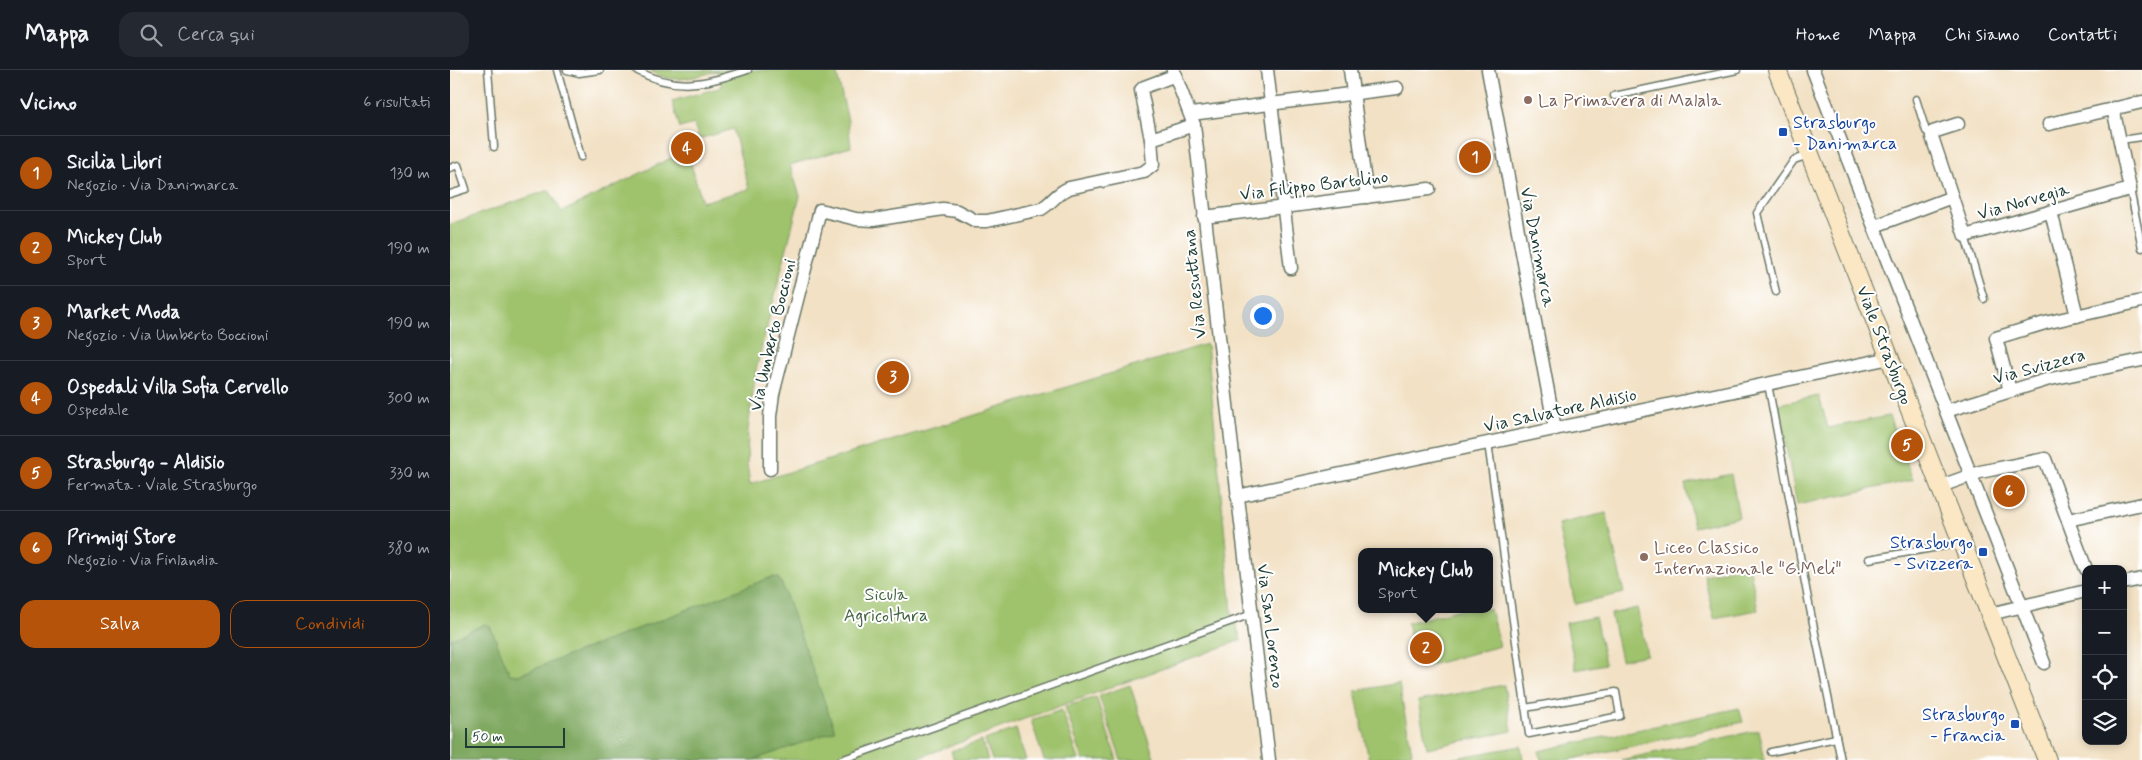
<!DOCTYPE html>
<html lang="it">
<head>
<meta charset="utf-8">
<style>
  body { margin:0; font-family:Mynerve,sans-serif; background:#242831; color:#f1f3f6 }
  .controls { position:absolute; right:15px; bottom:15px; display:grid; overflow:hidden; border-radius:10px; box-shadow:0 2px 8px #0003 }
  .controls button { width:45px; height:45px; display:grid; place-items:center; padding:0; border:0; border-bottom:1px solid #363941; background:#171b24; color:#f1f3f6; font:25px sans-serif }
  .scale { position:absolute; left:15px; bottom:12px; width:100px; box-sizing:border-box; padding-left:5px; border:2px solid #1f3d34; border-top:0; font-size:14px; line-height:18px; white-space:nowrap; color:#1f3d34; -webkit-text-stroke:4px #fff; paint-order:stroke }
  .you { position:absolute; left:812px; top:245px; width:18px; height:18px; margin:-12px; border:4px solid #fff; border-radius:50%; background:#1a73e8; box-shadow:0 0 0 8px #1a73e833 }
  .badge { display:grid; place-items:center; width:32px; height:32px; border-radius:50%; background:#b45309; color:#fff; font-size:16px; font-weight:700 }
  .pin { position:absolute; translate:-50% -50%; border:2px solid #fff; box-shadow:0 1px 5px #0006 }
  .popup { position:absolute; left:908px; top:478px; width:135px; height:65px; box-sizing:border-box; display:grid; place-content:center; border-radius:10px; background:#171b24; filter:drop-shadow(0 1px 4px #0005); font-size:16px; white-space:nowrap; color:#9ea1a6 }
  .popup b { font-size:19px; color:#f1f3f6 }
  .popup::after { content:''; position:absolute; left:50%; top:100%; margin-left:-10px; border:10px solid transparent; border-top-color:#171b24 }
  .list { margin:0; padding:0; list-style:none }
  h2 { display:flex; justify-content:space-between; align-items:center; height:65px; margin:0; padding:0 20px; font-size:21px }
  h2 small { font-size:16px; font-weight:400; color:#9ea1a6 }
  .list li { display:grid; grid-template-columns:32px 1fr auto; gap:15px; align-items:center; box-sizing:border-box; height:75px; padding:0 20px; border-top:1px solid #363941 }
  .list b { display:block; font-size:19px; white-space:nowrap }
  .list p { margin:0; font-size:16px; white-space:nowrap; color:#9ea1a6 }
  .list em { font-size:16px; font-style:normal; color:#9ea1a6 }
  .actions { display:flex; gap:10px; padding:15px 20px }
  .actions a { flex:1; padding:11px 0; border:1px solid #b45309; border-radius:15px; text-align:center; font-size:18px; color:#b45309 }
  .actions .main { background:#b45309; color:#fff }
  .icon { flex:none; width:28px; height:28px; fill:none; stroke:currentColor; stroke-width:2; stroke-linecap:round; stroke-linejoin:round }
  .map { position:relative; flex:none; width:1692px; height:690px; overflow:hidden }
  header { display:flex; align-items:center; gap:30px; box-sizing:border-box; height:70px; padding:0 25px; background:#171b24; border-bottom:1px solid #363941 }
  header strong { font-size:24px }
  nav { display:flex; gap:28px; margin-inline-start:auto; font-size:18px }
  .search { width:350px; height:45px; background:#242831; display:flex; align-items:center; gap:12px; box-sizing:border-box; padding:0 18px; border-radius:15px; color:#9ea1a6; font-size:19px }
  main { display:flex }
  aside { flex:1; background:#171b24 }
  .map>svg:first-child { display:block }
  .green { fill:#9fc26c; stroke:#5f8050 }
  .forest { fill:#7fa860; stroke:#4f724a }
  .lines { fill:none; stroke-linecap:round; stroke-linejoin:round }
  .lane-casing { stroke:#697666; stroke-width:9 }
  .street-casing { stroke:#697666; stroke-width:15 }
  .secondary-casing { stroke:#697666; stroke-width:20 }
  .lane { stroke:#fff; stroke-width:6 }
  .street { stroke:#fff; stroke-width:12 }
  .secondary { stroke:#fbe7c3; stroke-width:18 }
  .education-dot { fill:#8d6e63; stroke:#fff; stroke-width:2 }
  .transit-dot { fill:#1a4fb4; stroke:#fff; stroke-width:2 }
  .labels { text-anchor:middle; stroke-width:4; stroke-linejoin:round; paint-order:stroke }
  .education-label { font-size:18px; fill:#785e54; stroke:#fff; text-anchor:start }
  .transit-label { font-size:18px; fill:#164399; stroke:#fff; text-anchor:end }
  .street-label { font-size:18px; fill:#1f3d34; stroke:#fff }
  .park-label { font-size:18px; fill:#456545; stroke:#fff }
</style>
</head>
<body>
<header>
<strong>Mappa</strong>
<div class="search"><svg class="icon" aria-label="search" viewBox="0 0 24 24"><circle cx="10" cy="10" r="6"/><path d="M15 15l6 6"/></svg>Cerca qui</div>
<nav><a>Home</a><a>Mappa</a><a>Chi siamo</a><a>Contatti</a></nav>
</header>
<main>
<aside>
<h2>Vicino<small>6 risultati</small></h2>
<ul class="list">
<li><span class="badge">1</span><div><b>Sicilia Libri</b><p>Negozio · Via Danimarca</p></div><em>130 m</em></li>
<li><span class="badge">2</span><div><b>Mickey Club</b><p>Sport</p></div><em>190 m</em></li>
<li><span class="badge">3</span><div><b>Market Moda</b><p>Negozio · Via Umberto Boccioni</p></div><em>190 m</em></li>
<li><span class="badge">4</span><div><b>Ospedali Villa Sofia Cervello</b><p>Ospedale</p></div><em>300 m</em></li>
<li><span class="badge">5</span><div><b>Strasburgo - Aldisio</b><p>Fermata · Viale Strasburgo</p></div><em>330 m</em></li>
<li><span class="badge">6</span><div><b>Primigi Store</b><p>Negozio · Via Finlandia</p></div><em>380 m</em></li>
</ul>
<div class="actions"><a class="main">Salva</a><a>Condividi</a></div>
</aside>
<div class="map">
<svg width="1692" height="690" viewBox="0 0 1692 690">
  <rect width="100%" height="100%" fill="#fff"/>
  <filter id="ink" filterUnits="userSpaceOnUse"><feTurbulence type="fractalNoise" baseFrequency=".02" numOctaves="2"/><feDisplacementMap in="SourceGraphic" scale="10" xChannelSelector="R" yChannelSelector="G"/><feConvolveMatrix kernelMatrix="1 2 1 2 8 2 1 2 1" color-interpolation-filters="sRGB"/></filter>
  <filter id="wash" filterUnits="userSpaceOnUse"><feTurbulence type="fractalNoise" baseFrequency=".0096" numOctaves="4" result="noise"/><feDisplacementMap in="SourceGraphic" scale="20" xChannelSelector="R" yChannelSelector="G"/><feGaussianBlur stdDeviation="1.12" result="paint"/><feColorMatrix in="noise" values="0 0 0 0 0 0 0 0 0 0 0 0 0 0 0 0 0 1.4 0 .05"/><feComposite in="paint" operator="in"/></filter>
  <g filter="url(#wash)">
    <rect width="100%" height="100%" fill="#f2e1c4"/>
    <g class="green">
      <path d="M 200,0 L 386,0 L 398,51 L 401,77 L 340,95 L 350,126 L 306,300 L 298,360 L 297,394 L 300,414 L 757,274 L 782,542 L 791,570 L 462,690 L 0,690 L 0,154 L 99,120 L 112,142 L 237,80 L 252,132 L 299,119 L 283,59 L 249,69 L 244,54 L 230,58 L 222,31 L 272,17 L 267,1 C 244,7 220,16 200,0 Z"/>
      <path d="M 1369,326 L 1378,358 L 1439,346 L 1463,410 L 1347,435 L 1328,334 Z"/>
      <path d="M 1281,404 L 1289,447 L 1244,457 L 1235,414 Z"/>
      <path d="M 1156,443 L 1174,523 L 1125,534 L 1108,454 Z"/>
      <path d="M 1299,495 L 1308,540 L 1264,548 L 1254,505 Z"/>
      <path d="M 1187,538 L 1197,585 L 1171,590 L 1161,544 Z"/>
      <path d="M 1011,539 L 1040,539 L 1050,576 L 969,598 L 957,553 Z"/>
      <path d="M 1145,547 L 1155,594 L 1126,600 L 1116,553 Z"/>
      <path d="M 949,613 L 962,683 L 919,690 L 905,621 Z"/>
      <path d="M 680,615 L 704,687 L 695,690 L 671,690 L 649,626 Z"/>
      <path d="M 1054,615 L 1062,661 L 977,678 L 968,631 Z"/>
      <path d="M 646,627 L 667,690 L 633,690 L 615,637 Z"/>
      <path d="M 1289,638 L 1293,652 L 1118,690 L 1091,690 L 1089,681 Z"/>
      <path d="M 612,640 L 629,690 L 594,690 L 581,650 Z"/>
      <path d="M 566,659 L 576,690 L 542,690 L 535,670 Z"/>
      <path d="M 1309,660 L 1315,690 L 1171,690 Z"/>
      <path d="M 532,671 L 538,690 L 504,690 L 501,681 Z"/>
      <path d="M 1071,676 L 1073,690 L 994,690 Z"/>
    </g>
    <path class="forest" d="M 322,507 L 328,508 L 331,512 L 384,658 L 384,661 L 304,690 L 0,690 L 0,569 L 35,554 L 40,556 L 60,604 L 68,605 Z"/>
  </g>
  <g filter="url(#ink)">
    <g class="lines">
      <defs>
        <g id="lane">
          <path d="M 38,0 L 44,77"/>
          <path d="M 107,0 L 131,87"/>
          <path d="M 117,0 L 129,3 L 150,0"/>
          <path d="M 186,0 C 228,23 256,13 298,0"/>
          <path d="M 1164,26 L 1287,0"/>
          <path d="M 1466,29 L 1476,61 L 1481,66"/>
          <path d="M 1670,70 L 1692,67"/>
          <path d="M 0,98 L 8,95 L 16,119 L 0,124"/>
          <path d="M 1680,119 L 1692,178"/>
          <path d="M 1515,166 L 1534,229"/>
          <path d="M 1326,222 L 1307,143 L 1344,90 L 1359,85"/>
          <path d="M 1318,314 L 1358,529 L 1391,690"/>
          <path d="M 1038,373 L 1079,664 L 1170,646 L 1166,622 L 1075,638"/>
          <path d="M 1419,489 L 1512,473"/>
          <path d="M 1321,682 L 1386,668"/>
          <path d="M 391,690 L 802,544"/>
        </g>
        <g id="street">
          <path d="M 723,0 L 744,55 L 819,690"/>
          <path d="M 817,0 L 841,198"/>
          <path d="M 900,0 L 917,127"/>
          <path d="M 1038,0 L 1105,359"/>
          <path d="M 1363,0 L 1594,593"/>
          <path d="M 726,5 L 694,17 L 691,20 L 701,69 L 744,55"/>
          <path d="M 741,44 L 947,18"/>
          <path d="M 1599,54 L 1692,32"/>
          <path d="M 1502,127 L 1482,67 L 1483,62 L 1508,54"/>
          <path d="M 1601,142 L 1627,246"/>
          <path d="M 754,147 L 979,119"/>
          <path d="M 1425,156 L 1502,127 L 1515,166 L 1680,119 L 1663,38"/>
          <path d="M 1560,321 L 1546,268 L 1595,253 L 1692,231"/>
          <path d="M 1496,341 L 1596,310 L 1692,290"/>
          <path d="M 320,399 L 320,346 L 323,324 L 370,140 L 406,149 L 423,150 L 493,139 L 507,141 L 526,151 L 537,151 L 591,139 C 603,132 605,124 619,118 L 694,102 L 703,95 L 701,69"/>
          <path d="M 1491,416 L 1530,402 L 1595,389 L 1636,499"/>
          <path d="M 787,426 L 1440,288"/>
          <path d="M 1618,450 L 1692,434"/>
          <path d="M 1673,513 L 1692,509"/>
          <path d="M 1540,544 L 1636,521"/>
        </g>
        <path id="secondary" d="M 1327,0 L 1597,690"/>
      </defs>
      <use href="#lane" class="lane-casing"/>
      <use href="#street" class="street-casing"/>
      <use href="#secondary" class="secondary-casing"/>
      <use href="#lane" class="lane"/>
      <use href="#street" class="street"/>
      <use href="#secondary" class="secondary"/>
    </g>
  </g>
  <g class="education-dot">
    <circle cx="1078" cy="30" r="5"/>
    <circle cx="1194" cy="487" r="5"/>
  </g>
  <g class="transit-dot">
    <rect x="1328" y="57" width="10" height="10" rx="2.5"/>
    <rect x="1528" y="477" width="10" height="10" rx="2.5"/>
    <rect x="1560" y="649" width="10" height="10" rx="2.5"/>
  </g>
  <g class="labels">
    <g class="education-label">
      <text x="1088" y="36">La Primavera di Malala</text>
      <text x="1204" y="483">Liceo Classico<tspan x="1204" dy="21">Internazionale "G.Meli"</tspan></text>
    </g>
    <g class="transit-label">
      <text x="1343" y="58" text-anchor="start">Strasburgo<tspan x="1343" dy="21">- Danimarca</tspan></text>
      <text x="1523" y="478">Strasburgo<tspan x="1523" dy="21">- Svizzera</tspan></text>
      <text x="1555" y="650">Strasburgo<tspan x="1555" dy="21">- Francia</tspan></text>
    </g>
    <g class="street-label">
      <text transform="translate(864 115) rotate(-7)" y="6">Via Filippo Bartolino</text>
      <text transform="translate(1573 131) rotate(-16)" y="6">Via Norvegia</text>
      <text transform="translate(1088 177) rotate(79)" y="6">Via Danimarca</text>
      <text transform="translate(744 214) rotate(-96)" y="6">Via Resuttana</text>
      <text transform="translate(322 265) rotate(-77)" y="6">Via Umberto Boccioni</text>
      <text transform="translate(1435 275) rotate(69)" y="6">Viale Strasburgo</text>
      <text transform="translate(1589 296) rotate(-15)" y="6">Via Svizzera</text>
      <text transform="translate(1110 340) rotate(-12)" y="6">Via Salvatore Aldisio</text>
      <text transform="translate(821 556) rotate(83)" y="6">Via San Lorenzo</text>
    </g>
    <g class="park-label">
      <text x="436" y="530">Sicula<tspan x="436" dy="21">Agricoltura</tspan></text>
    </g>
  </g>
</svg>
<div class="controls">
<button>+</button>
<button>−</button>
<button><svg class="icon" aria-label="locate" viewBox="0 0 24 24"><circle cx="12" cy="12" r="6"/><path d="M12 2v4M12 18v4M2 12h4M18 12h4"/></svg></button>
<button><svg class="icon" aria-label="layers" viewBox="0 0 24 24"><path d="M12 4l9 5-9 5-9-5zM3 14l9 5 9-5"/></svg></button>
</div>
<div class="scale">50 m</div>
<div class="you"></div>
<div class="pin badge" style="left:1025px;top:87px">1</div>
<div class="pin badge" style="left:976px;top:578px">2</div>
<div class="popup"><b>Mickey Club</b>Sport</div>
<div class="pin badge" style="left:443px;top:307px">3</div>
<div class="pin badge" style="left:237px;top:78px">4</div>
<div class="pin badge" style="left:1457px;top:375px">5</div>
<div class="pin badge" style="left:1559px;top:421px">6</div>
</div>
</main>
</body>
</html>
